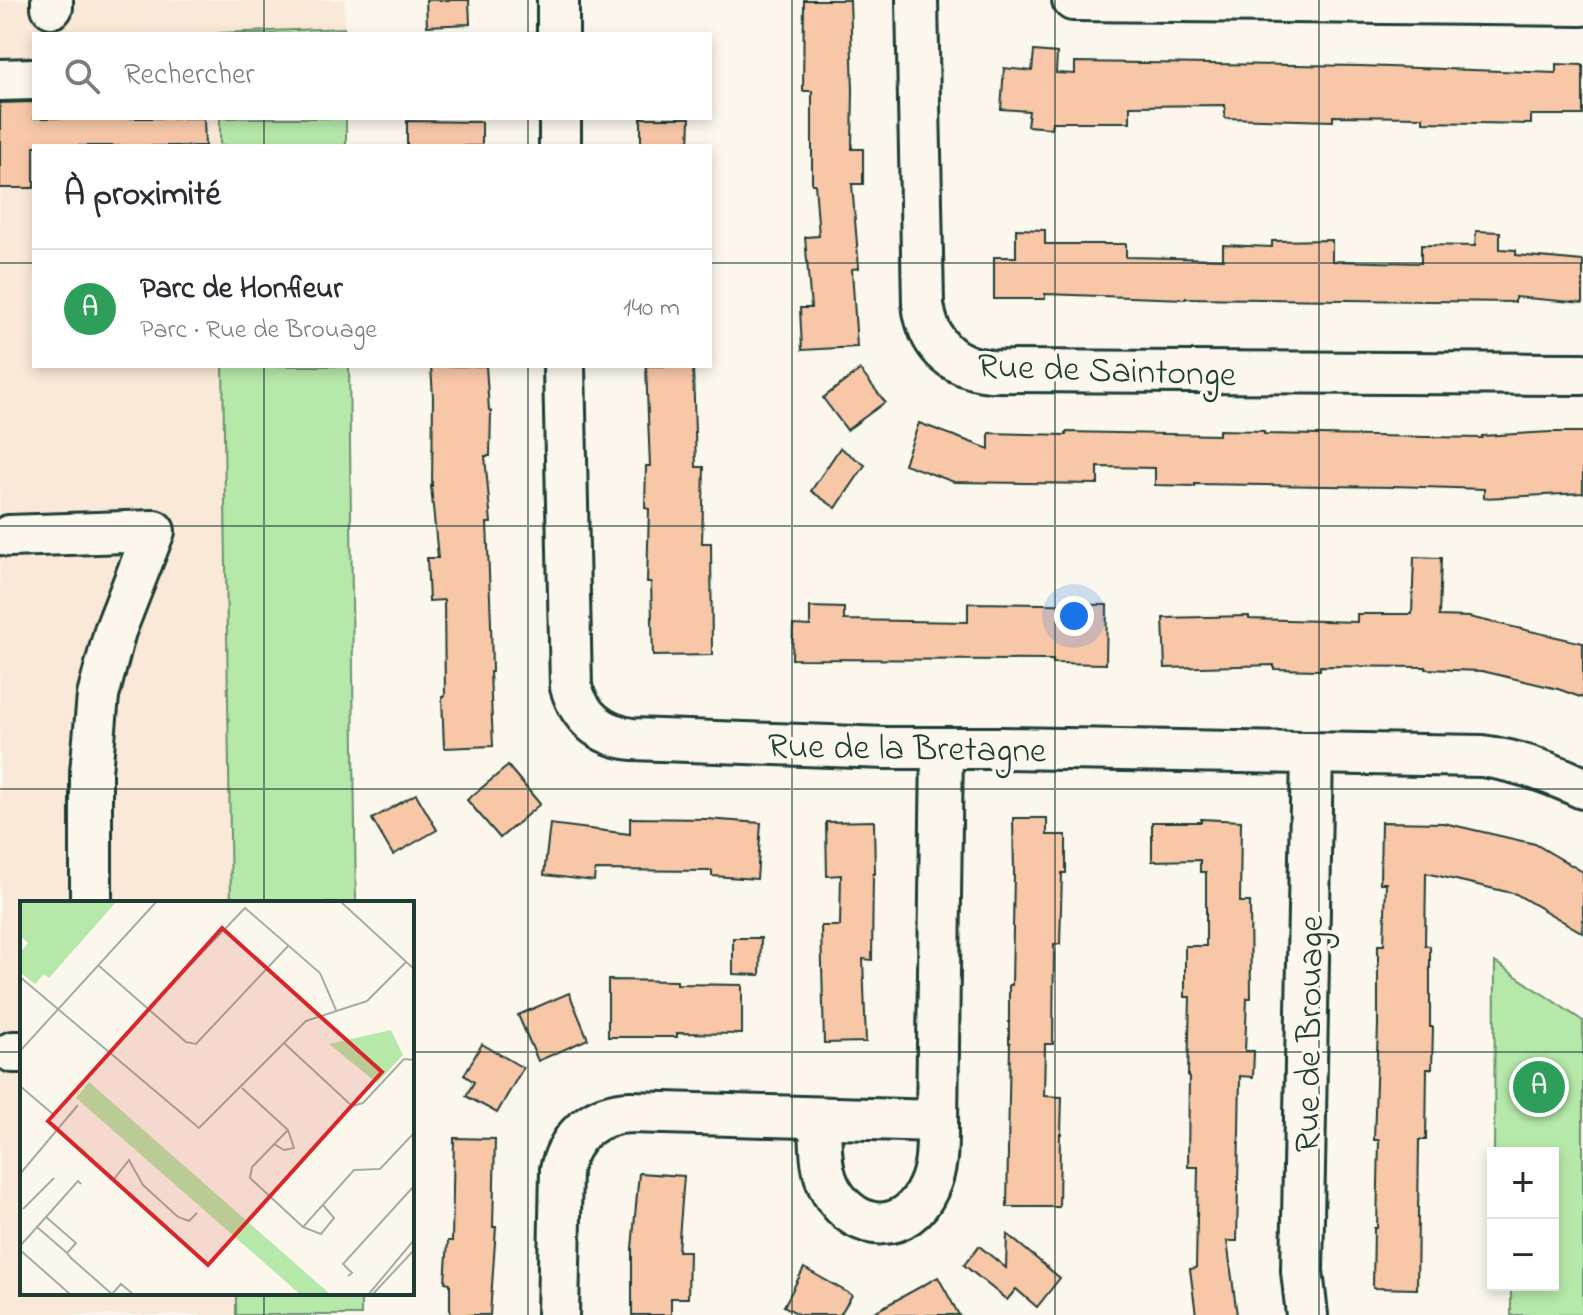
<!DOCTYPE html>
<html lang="fr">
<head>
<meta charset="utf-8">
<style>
  body { margin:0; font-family:"Indie Flower",sans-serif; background:#f7f7f7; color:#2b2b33 }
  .controls { position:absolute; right:24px; bottom:24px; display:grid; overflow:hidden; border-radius:0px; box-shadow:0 4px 12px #0003 }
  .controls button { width:72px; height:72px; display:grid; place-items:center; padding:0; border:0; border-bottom:2px solid #e1e1e2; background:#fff; color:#2b2b33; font:40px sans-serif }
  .you { position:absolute; left:1074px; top:616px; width:28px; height:28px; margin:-20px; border:6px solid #fff; border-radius:50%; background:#1a73e8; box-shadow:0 0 0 12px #1a73e833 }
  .badge { display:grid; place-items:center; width:52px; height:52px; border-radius:50%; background:#111827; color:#fff; font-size:26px; font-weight:700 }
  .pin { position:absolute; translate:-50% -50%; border:4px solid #fff; box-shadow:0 2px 8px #0006 }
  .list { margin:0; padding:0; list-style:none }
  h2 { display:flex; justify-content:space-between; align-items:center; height:104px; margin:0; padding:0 32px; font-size:34px }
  h2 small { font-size:26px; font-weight:400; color:#7c7c81 }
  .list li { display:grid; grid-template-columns:52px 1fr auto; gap:24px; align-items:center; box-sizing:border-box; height:120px; padding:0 32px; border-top:2px solid #e1e1e2 }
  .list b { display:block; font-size:30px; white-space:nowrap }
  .list p { margin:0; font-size:26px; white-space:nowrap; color:#7c7c81 }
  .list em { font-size:26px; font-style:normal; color:#7c7c81 }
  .icon { flex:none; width:44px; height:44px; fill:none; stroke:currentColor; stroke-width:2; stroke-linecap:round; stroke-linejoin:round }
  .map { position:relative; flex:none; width:1583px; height:1315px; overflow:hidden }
  .search { position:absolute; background:#fff; box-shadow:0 4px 12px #0003; left:32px; top:32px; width:680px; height:88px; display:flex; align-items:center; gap:20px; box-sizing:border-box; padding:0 28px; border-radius:0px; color:#7c7c81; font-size:30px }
  .panel { position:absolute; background:#fff; box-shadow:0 4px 12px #0003; left:32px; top:144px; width:680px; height:224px; border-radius:0px }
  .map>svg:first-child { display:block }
  .built { fill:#fae9d8 }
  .green { fill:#b6e8a9; stroke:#6a926e; stroke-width:2 }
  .building { fill:#f8c7a8; stroke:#1f3d34; stroke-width:2 }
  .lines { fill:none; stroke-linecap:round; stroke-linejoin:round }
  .minor-casing { stroke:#1f3d34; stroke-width:46 }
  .minor { stroke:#fbf7ec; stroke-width:40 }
  .grid { fill:none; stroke:#1f3d34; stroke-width:2; stroke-opacity:0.55 }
  .labels { text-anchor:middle; stroke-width:7; stroke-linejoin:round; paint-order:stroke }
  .street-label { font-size:36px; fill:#1f3d34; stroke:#fbf7ec }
  .inset-road { fill:none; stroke:#a3ada2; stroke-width:2 }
  .view { fill:#d62828; fill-opacity:0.15; stroke:#d62828; stroke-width:4 }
  .inset-edge { fill:none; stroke:#1f3d34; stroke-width:4 }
</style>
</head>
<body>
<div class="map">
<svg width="1583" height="1315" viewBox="0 0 1583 1315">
  <rect width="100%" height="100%" fill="#fbf7ec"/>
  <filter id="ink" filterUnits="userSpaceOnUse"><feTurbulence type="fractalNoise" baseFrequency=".0125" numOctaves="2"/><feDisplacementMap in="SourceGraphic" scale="16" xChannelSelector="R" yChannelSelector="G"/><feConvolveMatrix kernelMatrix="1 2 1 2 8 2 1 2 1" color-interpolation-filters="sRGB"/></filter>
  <g filter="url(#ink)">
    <path class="built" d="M 0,0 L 345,0 L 344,28 L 219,34 L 34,34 L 34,118 L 220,118 L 220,146 L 34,146 L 34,366 L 223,366 L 231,903 L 22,903 L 22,1293 L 236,1293 L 236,1315 L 0,1315 Z"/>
    <g class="green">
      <path d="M 344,28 L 344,34 L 219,34 L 219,33 Z"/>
      <rect x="220" y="118" width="126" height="28"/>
      <path d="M 223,366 L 349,366 L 356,903 L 231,903 Z"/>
      <path d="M 1495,962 L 1583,1021 L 1583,1315 L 1511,1315 L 1511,1285 L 1553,1285 L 1553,1153 L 1494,1153 Z"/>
      <rect x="236" y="1293" width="125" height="22"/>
    </g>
    <g class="building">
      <path d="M 426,0 L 469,0 L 470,24 L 427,26 Z"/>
      <path d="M 804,0 L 850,0 L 853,90 L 852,149 L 863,149 L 863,184 L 852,184 L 859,268 L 852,269 L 857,347 L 802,350 L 800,308 L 811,308 L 805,237 L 819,236 L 815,184 L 812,184 L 812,91 L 803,91 Z"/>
      <path d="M 1034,51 L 1057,53 L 1056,73 L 1075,74 L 1075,62 L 1361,66 L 1556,73 L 1556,64 L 1583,65 L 1583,115 L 1531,115 L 1531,124 L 1423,122 L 1423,117 L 1333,116 L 1333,121 L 1225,118 L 1225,105 L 1130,106 L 1130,122 L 1052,122 L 1051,128 L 1027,126 L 1029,111 L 1001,109 L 1004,68 L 1032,71 Z"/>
      <path d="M 34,102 L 34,118 L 204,118 L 205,146 L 34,146 L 34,188 L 0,188 L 0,103 Z"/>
      <path d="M 641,118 L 690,118 L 689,146 L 641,146 Z"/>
      <path d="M 407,121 L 482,122 L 482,146 L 407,146 Z"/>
      <path d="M 1016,229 L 1045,230 L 1045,244 L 1126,244 L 1126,257 L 1223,259 L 1223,245 L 1272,247 L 1272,241 L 1332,240 L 1332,261 L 1421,263 L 1421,245 L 1475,246 L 1476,231 L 1500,232 L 1500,249 L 1516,250 L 1516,255 L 1583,261 L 1583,303 L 1515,297 L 1515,302 L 1185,298 L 1185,299 L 1045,294 L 1045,299 L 994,299 L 994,257 L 1016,257 Z"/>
      <path d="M 431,366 L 486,366 L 489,410 L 491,411 L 490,456 L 485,456 L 491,523 L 487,523 L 491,623 L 492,672 L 490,672 L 493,746 L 444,748 L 442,697 L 445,696 L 444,600 L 429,601 L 427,558 L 438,558 L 431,486 L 432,486 L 433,397 Z"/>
      <path d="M 646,366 L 693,366 L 696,467 L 704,467 L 702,543 L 711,543 L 712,655 L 653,656 L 651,582 L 647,582 L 649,509 L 645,508 L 646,466 L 650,466 Z"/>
      <path d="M 860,370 L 885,402 L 847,430 L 823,398 Z"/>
      <path d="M 919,423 L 989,449 L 989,433 L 1066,435 L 1066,432 L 1219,435 L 1219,430 L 1264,431 L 1264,434 L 1482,438 L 1482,436 L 1551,432 L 1583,432 L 1583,493 L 1484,498 L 1484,489 L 1393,486 L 1393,487 L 1195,484 L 1195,486 L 1155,485 L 1155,468 L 1098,467 L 1098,484 L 954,482 L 904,464 Z"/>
      <path d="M 840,448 L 865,465 L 836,508 L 811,491 Z"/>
      <path d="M 1414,557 L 1441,558 L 1439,616 L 1469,617 L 1583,643 L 1583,698 L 1558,689 L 1482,671 L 1426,669 L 1426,667 L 1320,666 L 1320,670 L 1274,669 L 1274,665 L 1165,668 L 1163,618 L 1249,616 L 1249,619 L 1357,622 L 1357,614 L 1412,614 Z"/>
      <path d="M 968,603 L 1107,605 L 1106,664 L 1053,663 L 1053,660 L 792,659 L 793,625 L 810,626 L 810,607 L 844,608 L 844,620 L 968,622 Z"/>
      <path d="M 508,766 L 540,804 L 500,838 L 467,800 Z"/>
      <path d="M 416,794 L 437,830 L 393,855 L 372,819 Z"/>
      <path d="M 630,818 L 706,819 L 761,823 L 757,879 L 712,876 L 712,871 L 595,870 L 594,881 L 544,875 L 550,824 L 630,834 Z"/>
      <path d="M 1013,818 L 1047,818 L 1047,835 L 1066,835 L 1066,873 L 1062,873 L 1060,944 L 1054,944 L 1053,1044 L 1045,1044 L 1044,1096 L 1062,1097 L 1061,1134 L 1060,1134 L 1059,1207 L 1007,1207 L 1010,1043 L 1009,1043 L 1009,985 L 1012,985 L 1014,873 Z"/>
      <path d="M 1201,819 L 1241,821 L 1240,902 L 1250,902 L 1251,998 L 1247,998 L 1245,1051 L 1254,1051 L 1253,1077 L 1240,1076 L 1237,1241 L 1227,1241 L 1237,1315 L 1196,1315 L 1190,1269 L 1196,1268 L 1198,1167 L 1188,1167 L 1189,1075 L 1188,1075 L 1190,997 L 1185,997 L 1185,946 L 1206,946 L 1206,872 L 1200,872 L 1200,860 L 1152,861 L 1152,822 L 1201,822 Z"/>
      <path d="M 874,821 L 875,874 L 873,874 L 872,960 L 863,959 L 866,1042 L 824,1043 L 821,926 L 840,926 L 841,875 L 827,876 L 826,822 Z"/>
      <path d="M 1381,822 L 1444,823 L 1535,844 L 1583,872 L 1583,933 L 1516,894 L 1426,873 L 1425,945 L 1430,946 L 1430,1027 L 1433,1027 L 1432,1069 L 1427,1069 L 1426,1140 L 1419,1140 L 1417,1289 L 1373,1288 L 1374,1228 L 1377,1228 L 1379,1140 L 1374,1140 L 1378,1025 L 1378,945 L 1384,945 L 1386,883 L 1380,883 Z"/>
      <path d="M 733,938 L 761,938 L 760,975 L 733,974 Z"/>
      <path d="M 608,980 L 677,981 L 677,984 L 742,985 L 742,1034 L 677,1033 L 677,1037 L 608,1037 Z"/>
      <path d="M 569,993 L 588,1039 L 538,1061 L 518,1015 Z"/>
      <path d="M 482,1044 L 523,1068 L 497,1113 L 466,1096 L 474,1082 L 464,1075 Z"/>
      <path d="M 454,1138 L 495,1139 L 493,1227 L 496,1227 L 490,1315 L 450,1315 L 450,1283 L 445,1282 L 448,1241 L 452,1241 Z"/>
      <path d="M 639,1173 L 684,1176 L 678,1251 L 689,1251 L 688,1298 L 671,1298 L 671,1315 L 632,1315 L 632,1248 Z"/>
      <path d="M 1007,1234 L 1060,1278 L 1037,1307 L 1016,1289 L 1007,1300 L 964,1265 L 979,1246 L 1006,1268 Z"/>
      <path d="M 804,1268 L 852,1295 L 840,1315 L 800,1315 L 784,1306 Z"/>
      <path d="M 938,1277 L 959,1315 L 869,1315 Z"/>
    </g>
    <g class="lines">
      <defs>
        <g id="minor">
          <path d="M 52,0 L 52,7"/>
          <path d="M 558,0 L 558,34"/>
          <path d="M 917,0 L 923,304 C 928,344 950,367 991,371 L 1583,374"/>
          <path d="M 1073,0 L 1583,5"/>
          <path d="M 0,80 L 34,79"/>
          <path d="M 560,118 L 560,146"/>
          <path d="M 564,366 L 571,687 C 580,717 600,735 632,739 L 886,748 L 1002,748 L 1482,756 C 1518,761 1550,772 1583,788"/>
          <path d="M 9,536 L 154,531 L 115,631 L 98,696 L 91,772 L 91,903"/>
          <path d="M 13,1052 L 22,1052"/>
          <path d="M 820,1119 C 821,1142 819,1171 832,1192 C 857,1234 907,1235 928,1188 C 938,1167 937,1145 937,1121"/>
          <path d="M 558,1315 L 561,1169 C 570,1134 595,1113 631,1112 L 937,1121 L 942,748"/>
          <path d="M 1307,1315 L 1302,1271 L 1312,753"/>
        </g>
      </defs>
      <use href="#minor" class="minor-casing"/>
      <use href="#minor" class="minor"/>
    </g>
  </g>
  <path class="grid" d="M 264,0 L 264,34M 528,0 L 528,34M 792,0 L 792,1315M 1055,0 L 1055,1315M 1319,0 L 1319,1315M 264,118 L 264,146M 528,118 L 528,146M 0,263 L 34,263M 710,263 L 1583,263M 264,366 L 264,903M 528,366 L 528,1315M 0,526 L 1583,526M 0,789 L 1583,789M 0,1052 L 22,1052M 412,1052 L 1583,1052M 264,1293 L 264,1315"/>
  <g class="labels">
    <g class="street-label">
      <text transform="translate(1107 368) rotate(2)" y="13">Rue de Saintonge</text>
      <text transform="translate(907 746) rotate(1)" y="13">Rue de la Bretagne</text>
      <text transform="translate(1307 1034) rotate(-89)" y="13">Rue de Brouage</text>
    </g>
  </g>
  <g transform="translate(20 901)">
    <rect width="394" height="394" fill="#fbf7ec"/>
    <path d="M 0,0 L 97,0 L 29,77 L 24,73 L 15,83 L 0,71 L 0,52 L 8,42 L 0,34 ZM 371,129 L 383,154 L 357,182 L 309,143 ZM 69,181 L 311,394 L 312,394 L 281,394 L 56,197 Z" fill="#b6e8a9"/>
    <path class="inset-road" d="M 320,0 L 394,68M 78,64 L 166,141 L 176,143 L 269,44M 0,76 L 179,227 L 286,120 L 347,100 L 386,61M 128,108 L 225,7 L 300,72 L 316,109M 264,142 L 332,205 L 343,202 L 384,158 L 394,159M 0,150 L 137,0M 0,185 L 34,214M 222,187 L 268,229 L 232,266 L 230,277 L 283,326 L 334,269 L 360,268 L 394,232M 254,243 L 264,249 L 274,247 L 268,229M 0,273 L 58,204M 94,278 L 109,259 L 123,284 L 158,316 L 169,320 L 177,312M 3,308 L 34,277M 26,316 L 58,280 L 61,283M 17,326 L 47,352M 283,326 L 301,333 L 314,317 L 303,304M 0,345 L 26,316 L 56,342 L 47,352 L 51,357 L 93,394M 0,349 L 51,394M 328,375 L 332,372 L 323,363 L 394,285M 92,393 L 101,383 L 114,394M 348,394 L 394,339M 352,394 L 394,349"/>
    <path class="view" d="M 202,27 L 362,171 L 188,364 L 28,220 Z"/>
    <rect width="394" height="394" class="inset-edge"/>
  </g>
</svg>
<div class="controls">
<button>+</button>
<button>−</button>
</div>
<div class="you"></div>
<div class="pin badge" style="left:1539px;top:1087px;background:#2e9e5b">A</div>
<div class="search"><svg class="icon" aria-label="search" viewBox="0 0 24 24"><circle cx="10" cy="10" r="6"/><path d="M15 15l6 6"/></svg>Rechercher</div>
<section class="panel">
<h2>À proximité<small></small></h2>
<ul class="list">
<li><span class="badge" style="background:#2e9e5b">A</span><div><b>Parc de Honfleur</b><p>Parc · Rue de Brouage</p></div><em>140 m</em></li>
</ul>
</section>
</div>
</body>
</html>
